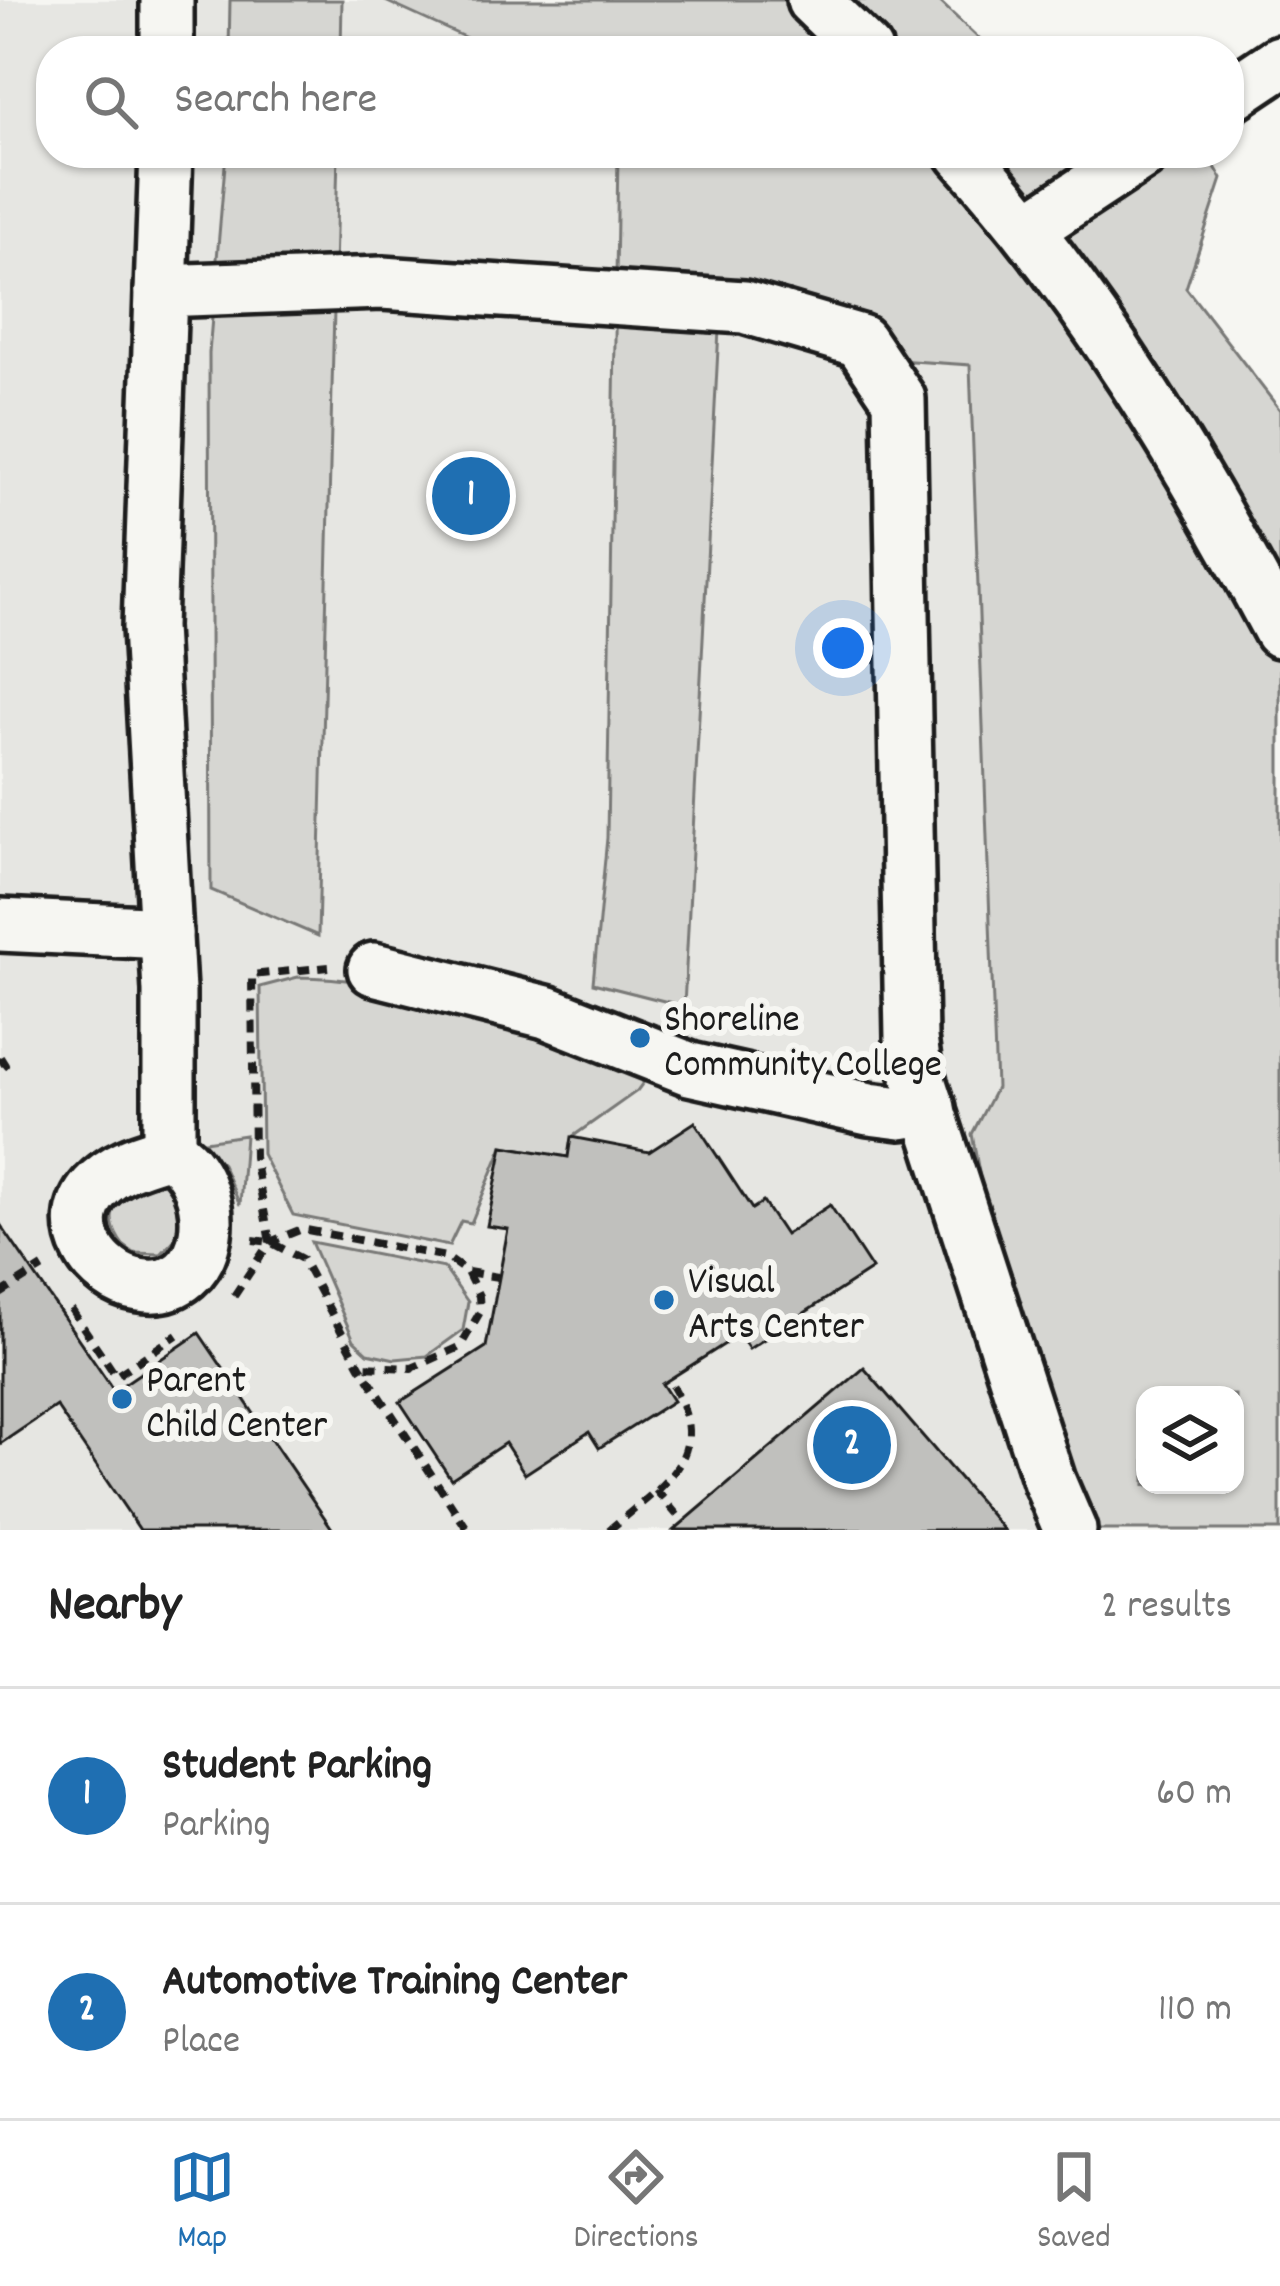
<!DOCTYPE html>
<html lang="en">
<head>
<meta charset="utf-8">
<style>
  body { margin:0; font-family:Dekko,sans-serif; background:#f2f2f2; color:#222 }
  .controls { position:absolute; right:36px; bottom:36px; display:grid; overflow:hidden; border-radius:24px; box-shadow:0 3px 9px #0004 }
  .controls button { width:108px; height:108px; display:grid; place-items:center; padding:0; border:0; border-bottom:3px solid #e0e0e0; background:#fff; color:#222; font:60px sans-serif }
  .you { position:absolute; left:843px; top:648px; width:42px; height:42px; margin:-30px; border:9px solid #fff; border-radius:50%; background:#1a73e8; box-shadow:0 0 0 18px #1a73e833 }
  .badge { display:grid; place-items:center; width:78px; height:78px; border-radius:50%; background:#1f6fb2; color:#fff; font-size:39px; font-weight:700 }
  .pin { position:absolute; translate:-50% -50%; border:6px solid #fff; box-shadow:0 3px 12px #0006 }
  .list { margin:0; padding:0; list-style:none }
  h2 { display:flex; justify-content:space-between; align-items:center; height:156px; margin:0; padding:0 48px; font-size:51px }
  h2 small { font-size:39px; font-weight:400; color:#767676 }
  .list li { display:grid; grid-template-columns:78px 1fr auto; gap:36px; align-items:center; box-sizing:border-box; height:216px; padding:0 48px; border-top:3px solid #e0e0e0 }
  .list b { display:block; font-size:45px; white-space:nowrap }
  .list p { margin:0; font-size:39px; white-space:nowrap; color:#767676 }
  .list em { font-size:39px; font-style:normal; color:#767676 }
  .icon { flex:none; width:66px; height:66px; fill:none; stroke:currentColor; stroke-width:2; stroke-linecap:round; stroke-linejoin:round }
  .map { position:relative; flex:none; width:1280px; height:1530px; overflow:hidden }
  .search { position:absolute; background:#fff; box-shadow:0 3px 9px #0004; left:36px; right:36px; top:36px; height:132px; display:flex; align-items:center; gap:30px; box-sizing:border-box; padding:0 42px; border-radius:48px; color:#767676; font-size:45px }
  .sheet { height:588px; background:#fff }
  nav { display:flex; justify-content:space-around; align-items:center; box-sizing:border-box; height:168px; border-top:3px solid #e0e0e0; background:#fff; font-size:33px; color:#767676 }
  nav a { display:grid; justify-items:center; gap:6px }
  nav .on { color:#1f6fb2 }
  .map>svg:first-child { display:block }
  .built { fill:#e6e6e2; fill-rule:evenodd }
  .green { fill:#d6d6d2; stroke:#797977; stroke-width:3; fill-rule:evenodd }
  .building { fill:#c0c0bd; stroke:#1c1c1c; stroke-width:3 }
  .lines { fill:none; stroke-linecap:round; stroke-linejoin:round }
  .minor-casing { stroke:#1c1c1c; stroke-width:60 }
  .path { stroke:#1c1c1c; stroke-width:8; stroke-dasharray:12 9; stroke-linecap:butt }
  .minor { stroke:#f6f6f2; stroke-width:51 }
  .poi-dot { fill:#1f6fb2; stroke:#f6f6f2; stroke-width:4.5 }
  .labels { text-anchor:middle; stroke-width:12; stroke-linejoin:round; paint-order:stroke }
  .poi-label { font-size:39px; fill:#1c1c1c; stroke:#f6f6f2; text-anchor:start }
</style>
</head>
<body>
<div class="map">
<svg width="1280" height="1530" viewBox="0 0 1280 1530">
  <rect width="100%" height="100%" fill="#f6f6f2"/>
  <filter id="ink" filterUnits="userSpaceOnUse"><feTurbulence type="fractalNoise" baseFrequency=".00833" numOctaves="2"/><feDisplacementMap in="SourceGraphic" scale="24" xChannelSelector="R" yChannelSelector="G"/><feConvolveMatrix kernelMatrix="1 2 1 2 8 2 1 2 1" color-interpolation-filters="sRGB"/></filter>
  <g filter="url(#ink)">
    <path class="built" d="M 0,0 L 772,0 L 827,51 L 51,51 L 51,153 L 923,153 L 1280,1530 L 0,1530 ZM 1145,1395 L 1235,1395 L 1235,1485 L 1145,1485 Z"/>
    <g class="green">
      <path d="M 230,0 L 342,0 L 341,51 L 229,51 Z"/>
      <path d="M 383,0 L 938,0 L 992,51 L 495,51 Z"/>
      <path d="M 226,153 L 338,153 L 318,936 L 211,890 L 209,353 Z"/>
      <path d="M 618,153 L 1207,153 L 1222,179 L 1186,288 L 1280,410 L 1280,1530 L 1094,1530 L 980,1178 L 972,1134 L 996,1088 L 970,365 L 853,357 L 785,330 L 719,329 L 684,1006 L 593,983 L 607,838 ZM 1145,1395 L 1235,1395 L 1235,1485 L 1145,1485 Z"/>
      <path d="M 298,977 C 415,977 534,1032 642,1073 L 645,1080 L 637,1091 L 572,1137 L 568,1157 L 503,1146 L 471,1223 L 461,1221 L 449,1246 L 293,1215 L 262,1154 L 260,987 Z"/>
      <path d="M 245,1135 L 240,1205 L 222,1164 L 198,1142 Z"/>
      <path d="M 150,1176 L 174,1189 L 180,1234 L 161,1254 L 134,1253 L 123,1245 C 97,1210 121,1195 150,1176 Z"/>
      <path d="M 311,1242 L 444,1268 L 468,1302 L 463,1330 L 427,1356 L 395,1359 L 368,1353 L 354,1340 Z"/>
    </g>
    <g class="building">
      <path d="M 695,1122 L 752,1209 L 763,1202 L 785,1235 L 830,1205 L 872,1269 L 749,1349 L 739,1335 L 662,1384 L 673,1401 L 599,1448 L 589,1432 L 525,1474 L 505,1443 L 451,1479 L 400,1402 L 486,1347 L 508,1229 L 487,1226 L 503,1146 L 568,1157 L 571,1137 L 649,1152 Z"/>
      <path d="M 0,1224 L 114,1391 L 199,1333 L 333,1530 L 140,1530 L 56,1406 L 0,1444 Z"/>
      <path d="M 864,1368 L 1004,1530 L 674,1530 Z"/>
    </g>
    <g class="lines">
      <defs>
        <g id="minor">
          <path d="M 167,0 L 167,51"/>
          <path d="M 813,0 L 866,51"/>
          <path d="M 1229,96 L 1280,62"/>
          <path d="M 166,153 L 149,627 L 169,991 L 169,1151"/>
          <path d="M 962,153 C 1091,296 1190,462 1280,631"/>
          <path d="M 1028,229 L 1143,153"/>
          <path d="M 161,291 L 382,283 L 744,307 L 860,341 L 899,399 L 911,1038 L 915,1068 L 1049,1481 L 1070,1530"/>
          <path d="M 0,925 L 166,933"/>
          <path d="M 374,969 L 546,1012 L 690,1069 L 869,1109 L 901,1113 L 929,1108"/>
          <path d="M 169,1151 C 226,1182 218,1299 139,1285 C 96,1278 61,1226 95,1188 C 115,1166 143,1159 169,1151 Z"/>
        </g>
      </defs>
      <use href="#minor" class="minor-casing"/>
      <g class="path">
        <path d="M 0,1057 L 5,1065 L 0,1069"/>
        <path d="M 253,1240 L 270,1242 L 302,1259 L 360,1366 L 468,1530"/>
        <path d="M 270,1242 L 254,1157 L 252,975 L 329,967"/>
        <path d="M 468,1272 L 498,1277"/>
        <path d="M 0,1294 L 43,1267"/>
        <path d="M 234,1296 L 270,1242 L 302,1229 L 446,1257 L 467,1272 L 479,1296 L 480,1312 L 460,1347 L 412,1368 L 360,1366"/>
        <path d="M 71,1309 L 116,1376 L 177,1335"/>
        <path d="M 656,1490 L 683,1522"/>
        <path d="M 609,1530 C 666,1482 717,1455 669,1380"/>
      </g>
      <use href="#minor" class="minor"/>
    </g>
  </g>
  <g class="poi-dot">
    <circle cx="640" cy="1038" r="12"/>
    <circle cx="664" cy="1300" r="12"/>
    <circle cx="122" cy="1399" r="12"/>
  </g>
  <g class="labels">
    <g class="poi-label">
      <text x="664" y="1030">Shoreline<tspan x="664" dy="45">Community College</tspan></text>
      <text x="688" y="1292">Visual<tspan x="688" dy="45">Arts Center</tspan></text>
      <text x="146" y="1391">Parent<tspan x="146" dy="45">Child Center</tspan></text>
    </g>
  </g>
</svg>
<div class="controls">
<button><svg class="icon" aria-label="layers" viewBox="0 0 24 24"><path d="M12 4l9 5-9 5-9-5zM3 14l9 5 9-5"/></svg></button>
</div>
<div class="you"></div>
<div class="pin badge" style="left:471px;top:496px">1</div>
<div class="pin badge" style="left:852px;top:1445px">2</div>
<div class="search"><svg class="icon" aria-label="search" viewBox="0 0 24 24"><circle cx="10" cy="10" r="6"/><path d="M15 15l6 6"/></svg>Search here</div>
</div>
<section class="sheet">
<h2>Nearby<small>2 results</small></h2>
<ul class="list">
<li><span class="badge">1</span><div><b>Student Parking</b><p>Parking</p></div><em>60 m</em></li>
<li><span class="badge">2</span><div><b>Automotive Training Center</b><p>Place</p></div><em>110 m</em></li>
</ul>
</section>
<nav>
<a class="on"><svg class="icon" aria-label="map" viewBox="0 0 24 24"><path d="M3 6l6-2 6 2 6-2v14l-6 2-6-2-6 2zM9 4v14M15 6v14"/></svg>Map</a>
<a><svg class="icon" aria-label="directions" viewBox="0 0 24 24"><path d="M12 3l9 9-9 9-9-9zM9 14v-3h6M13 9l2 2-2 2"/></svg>Directions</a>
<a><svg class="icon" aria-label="saved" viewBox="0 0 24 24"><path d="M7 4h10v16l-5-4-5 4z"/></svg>Saved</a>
</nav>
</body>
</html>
